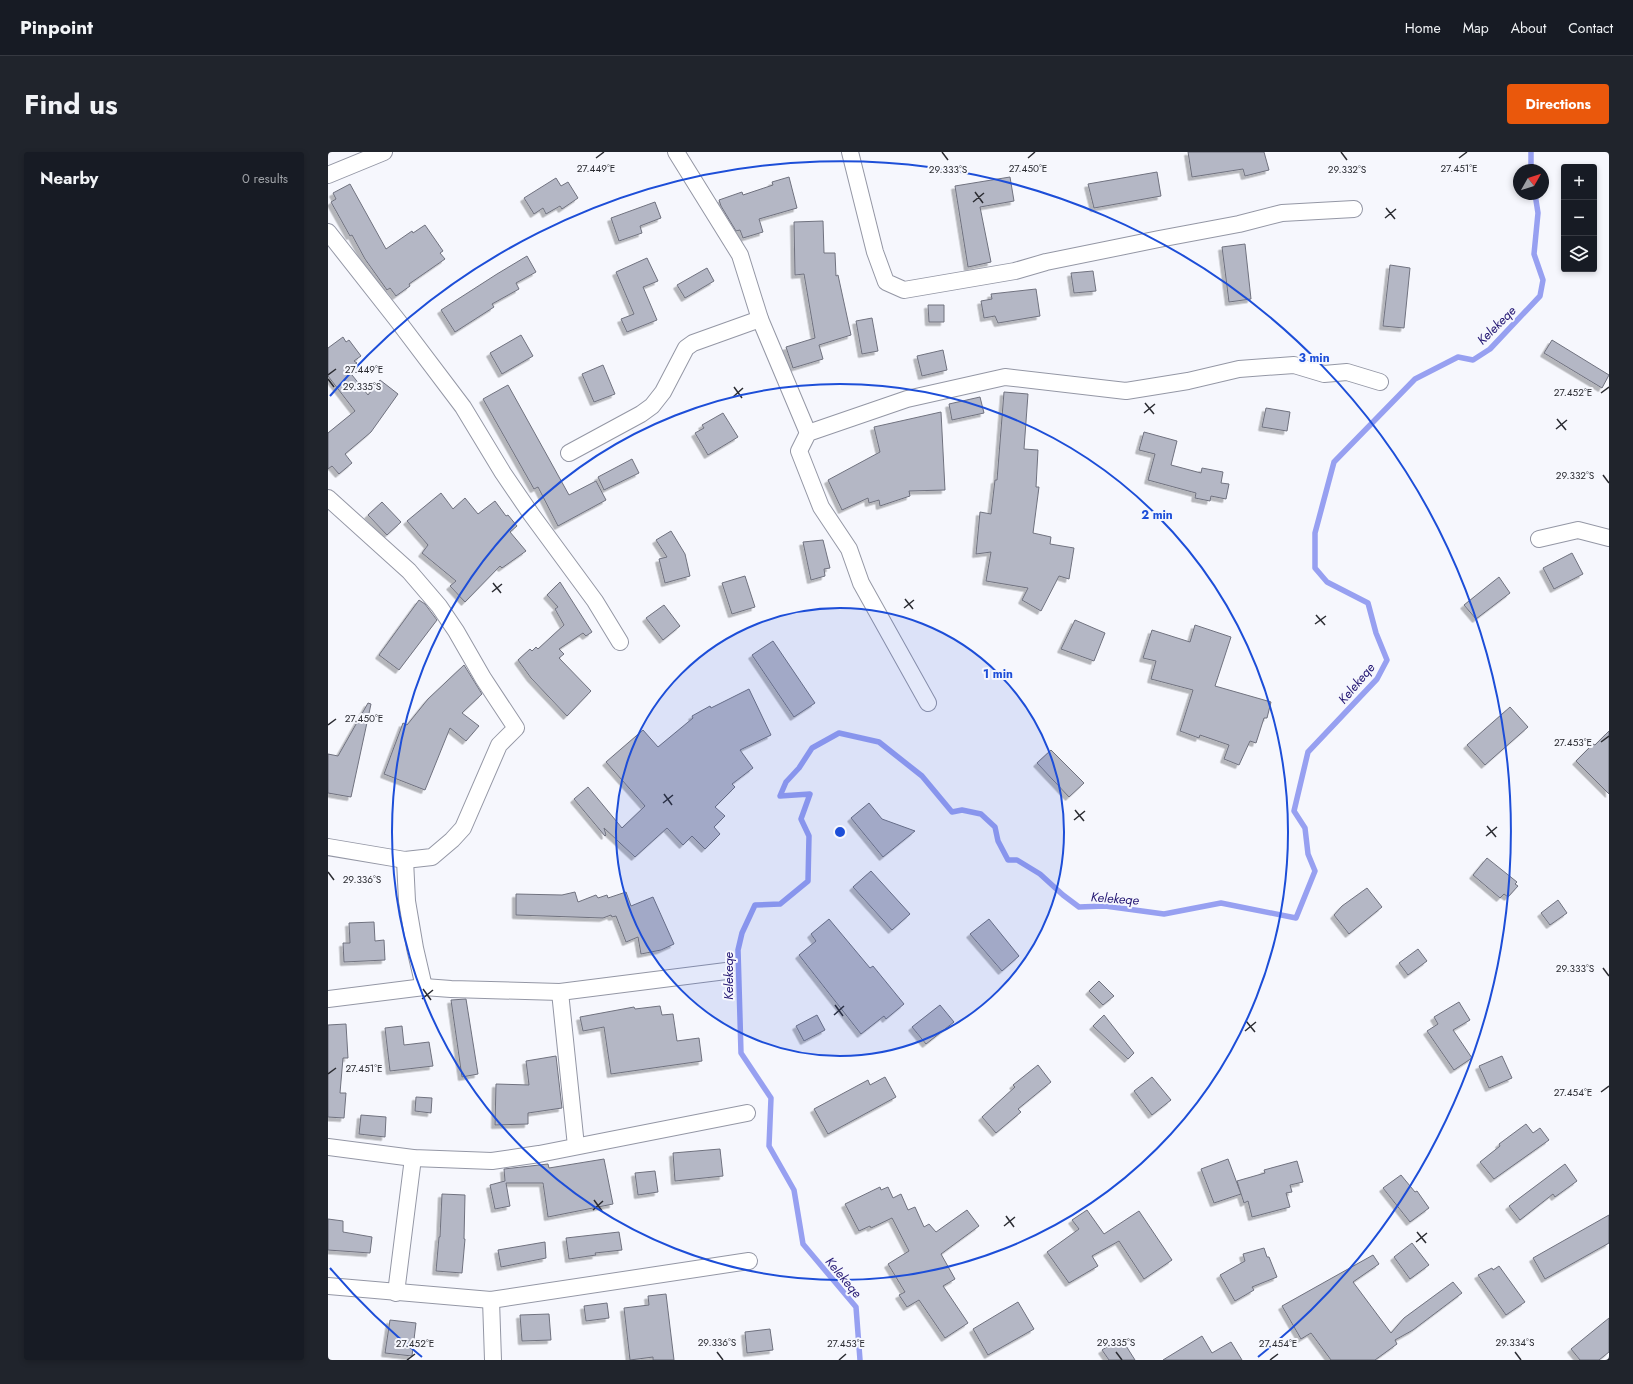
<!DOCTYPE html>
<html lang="en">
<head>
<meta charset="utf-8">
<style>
  body { margin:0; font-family:Jost,sans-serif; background:#20242c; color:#f1f3f6 }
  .controls { position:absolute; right:12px; top:12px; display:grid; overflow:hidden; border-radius:4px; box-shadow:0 2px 6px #0003 }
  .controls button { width:36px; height:36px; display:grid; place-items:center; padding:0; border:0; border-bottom:1px solid #363941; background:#171b24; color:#f1f3f6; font:20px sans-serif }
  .compass { position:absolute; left:1185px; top:12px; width:36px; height:36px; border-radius:50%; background:#171b24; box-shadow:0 2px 6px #0003; rotate:51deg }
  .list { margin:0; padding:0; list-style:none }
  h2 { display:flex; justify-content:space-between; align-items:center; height:52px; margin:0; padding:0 16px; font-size:17px }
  h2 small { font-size:13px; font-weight:400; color:#9ea1a6 }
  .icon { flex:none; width:22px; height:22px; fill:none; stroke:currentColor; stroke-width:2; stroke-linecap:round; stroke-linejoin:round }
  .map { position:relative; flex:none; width:1281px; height:1208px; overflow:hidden; border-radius:4px }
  header { display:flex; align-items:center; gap:24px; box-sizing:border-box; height:56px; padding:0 20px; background:#171b24; border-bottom:1px solid #363941 }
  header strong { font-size:19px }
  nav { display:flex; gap:22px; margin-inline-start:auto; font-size:14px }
  .intro { display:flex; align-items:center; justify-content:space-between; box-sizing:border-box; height:96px; padding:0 24px }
  h1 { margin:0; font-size:28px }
  .button { padding:10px 18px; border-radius:4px; background:#ea580c; color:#fff; font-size:14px; font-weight:700 }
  main { display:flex; gap:24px; padding:0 24px }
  aside { flex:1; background:#171b24; border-radius:4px; box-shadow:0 2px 6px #0003 }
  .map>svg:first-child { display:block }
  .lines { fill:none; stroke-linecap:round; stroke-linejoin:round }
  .stream { stroke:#97a0f1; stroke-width:5.5 }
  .building { fill:#b4b7c5; stroke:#70727f; filter:url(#shadow) }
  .minor-casing { stroke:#9497a5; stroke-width:18 }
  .minor { stroke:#fff; stroke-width:16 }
  .ticks { fill:none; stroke:#2b2c32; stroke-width:1.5 }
  .ring { fill:none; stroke:#1d4ed8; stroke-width:2 }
  .labels { text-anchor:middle; stroke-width:4; stroke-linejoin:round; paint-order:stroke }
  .water-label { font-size:13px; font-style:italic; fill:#221572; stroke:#f6f7fd }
  .ticks-label { font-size:10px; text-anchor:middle; fill:#2b2c32; stroke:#f6f7fd; stroke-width:4; stroke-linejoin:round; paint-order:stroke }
  .centre { fill:#1d4ed8; stroke:#f6f7fd; stroke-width:2 }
  .ring-label { font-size:12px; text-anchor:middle; font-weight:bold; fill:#1d4ed8; stroke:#f6f7fd; stroke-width:4; stroke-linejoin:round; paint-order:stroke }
</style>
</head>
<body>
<header>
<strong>Pinpoint</strong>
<nav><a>Home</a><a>Map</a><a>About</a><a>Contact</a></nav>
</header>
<div class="intro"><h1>Find us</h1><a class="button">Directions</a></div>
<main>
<aside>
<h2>Nearby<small>0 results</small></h2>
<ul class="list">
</ul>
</aside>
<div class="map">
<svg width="1281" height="1208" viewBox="0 0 1281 1208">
  <defs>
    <filter id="shadow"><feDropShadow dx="-3.5" dy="3.5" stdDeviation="0" flood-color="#0004"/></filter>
  </defs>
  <rect width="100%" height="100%" fill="#f6f7fd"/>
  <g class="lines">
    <g class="stream">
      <path d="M 1203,0 L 1203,18"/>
      <path d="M 532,1208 L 528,1155 L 475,1092 L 466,1038 L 441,994 L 443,946 L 413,901 L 410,798 L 414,781 L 427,753 L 452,752 L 480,729 L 481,684 L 473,667 L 482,642 L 452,644 L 458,630 L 471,616 L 484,596 L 511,581 L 551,590 L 594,624 L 624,660 L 634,658 L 653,662 L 667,675 L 670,689 L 680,708 L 689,708 L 712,722 L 735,743 L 751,755 L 777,754 L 836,762 L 893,751 L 968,766 L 987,719 L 980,702 L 977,676 L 966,659 L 980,600 L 1049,527 L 1059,508 L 1048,481 L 1040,451 L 999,430 L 987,416 L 987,381 L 1006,310 L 1087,227 L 1130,205 L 1145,208 L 1162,197 L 1212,144 L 1215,128 L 1206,102 L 1210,61 L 1207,42"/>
    </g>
  </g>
  <g class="building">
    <path d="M 860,0 L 936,0 L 941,18 L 917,24 L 915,17 L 864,25 Z"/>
    <path d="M 829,20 L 833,44 L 766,56 L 760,32 Z"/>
    <path d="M 461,25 L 469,56 L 431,67 L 435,80 L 415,86 L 412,78 L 408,79 L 393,54 L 391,48 L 414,40 L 415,43 L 445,33 L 444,30 Z"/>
    <path d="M 682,25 L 686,49 L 652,55 L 663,110 L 640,115 L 627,34 Z"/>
    <path d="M 228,26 L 233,34 L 240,30 L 250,46 L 234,57 L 232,54 L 218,62 L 215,56 L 206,62 L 196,46 Z"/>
    <path d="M 22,32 L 58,97 L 84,79 L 85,81 L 97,73 L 115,99 L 112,101 L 117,107 L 81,132 L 82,134 L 68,144 L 62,136 L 59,138 L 37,107 L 24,83 L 22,84 L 3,50 L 8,47 L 5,41 Z"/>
    <path d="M 327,50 L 333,66 L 312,74 L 314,81 L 291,89 L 283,66 Z"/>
    <path d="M 495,69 L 496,101 L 507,101 L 508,124 L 510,123 L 523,183 L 491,193 L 495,207 L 465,216 L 458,195 L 487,186 L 476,122 L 467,123 L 466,70 Z"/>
    <path d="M 917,92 L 923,147 L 901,150 L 894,95 Z"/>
    <path d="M 199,104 L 208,120 L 188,131 L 191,137 L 164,152 L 166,155 L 127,180 L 113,158 L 169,122 Z"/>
    <path d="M 319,106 L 330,129 L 315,135 L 329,168 L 299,180 L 293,167 L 306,162 L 288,120 Z"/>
    <path d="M 1062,113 L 1082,116 L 1076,176 L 1055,174 Z"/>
    <path d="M 379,116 L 386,129 L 357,146 L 349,133 Z"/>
    <path d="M 765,119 L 768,139 L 746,141 L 743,121 Z"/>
    <path d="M 708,137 L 712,164 L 670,171 L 667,164 L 656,166 L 653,149 L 664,147 L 663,142 Z"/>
    <path d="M 600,153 L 616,153 L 616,170 L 601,170 Z"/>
    <path d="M 544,166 L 550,199 L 534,202 L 528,169 Z"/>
    <path d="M 193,183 L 205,204 L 174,222 L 162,201 Z"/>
    <path d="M 15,185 L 18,190 L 21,188 L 33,204 L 26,209 L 29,211 L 20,218 L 40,243 L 52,228 L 70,242 L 43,280 L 17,302 L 24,311 L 11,322 L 4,314 L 0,317 L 0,281 L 27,259 L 0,224 L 0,196 Z"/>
    <path d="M 1224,188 L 1281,223 L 1274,236 L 1216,201 Z"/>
    <path d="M 615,198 L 619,218 L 594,224 L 589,204 Z"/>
    <path d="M 275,213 L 287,242 L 266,250 L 254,222 Z"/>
    <path d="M 180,233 L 241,343 L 268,329 L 278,348 L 230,374 L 210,335 L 206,337 L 155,247 Z"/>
    <path d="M 676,240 L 700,242 L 696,297 L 710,298 L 708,335 L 711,335 L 705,381 L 723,385 L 722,392 L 746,396 L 741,427 L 731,424 L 713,459 L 694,448 L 700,436 L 658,429 L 663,400 L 648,402 L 652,360 L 663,362 L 667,328 L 669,328 Z"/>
    <path d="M 652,245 L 656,261 L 624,268 L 621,252 Z"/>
    <path d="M 938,256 L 962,260 L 959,279 L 934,275 Z"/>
    <path d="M 613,260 L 617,338 L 581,339 L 582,344 L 552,354 L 551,348 L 541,351 L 540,346 L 514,358 L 500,328 L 552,300 L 546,275 Z"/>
    <path d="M 395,261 L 410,285 L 380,303 L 367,281 L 376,276 L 374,273 Z"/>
    <path d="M 816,280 L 849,289 L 843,313 L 873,321 L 874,316 L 895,320 L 893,331 L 901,332 L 898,347 L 883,344 L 882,349 L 867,346 L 868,341 L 820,328 L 827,302 L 811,298 Z"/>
    <path d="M 304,307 L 311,321 L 276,338 L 270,325 Z"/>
    <path d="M 113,341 L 125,357 L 137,346 L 150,362 L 167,349 L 178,364 L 180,363 L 189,374 L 182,380 L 198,399 L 174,416 L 172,414 L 137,450 L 122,434 L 128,429 L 94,401 L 100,393 L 79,369 Z"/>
    <path d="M 54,350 L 73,370 L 59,383 L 40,363 Z"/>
    <path d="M 343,379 L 357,402 L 362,424 L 337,431 L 331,407 L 339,405 L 328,388 Z"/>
    <path d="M 495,388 L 502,416 L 496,417 L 497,424 L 483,428 L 475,390 Z"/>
    <path d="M 1244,401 L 1255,422 L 1226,437 L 1215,416 Z"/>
    <path d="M 417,424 L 427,455 L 404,462 L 394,431 Z"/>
    <path d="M 1171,425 L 1182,441 L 1148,467 L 1136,453 Z"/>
    <path d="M 232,430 L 264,480 L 258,484 L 255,481 L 231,497 L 236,502 L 231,506 L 263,539 L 239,564 L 203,526 L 190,508 L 202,497 L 204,499 L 208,495 L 210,497 L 236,473 L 227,457 L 230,455 L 219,443 Z"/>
    <path d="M 91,448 L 97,452 L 109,468 L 71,518 L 51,503 Z"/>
    <path d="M 336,453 L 352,474 L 335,488 L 318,466 Z"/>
    <path d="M 747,468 L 777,481 L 766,509 L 733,497 Z"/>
    <path d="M 867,473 L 903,485 L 887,534 L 943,550 L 939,566 L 936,566 L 928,591 L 922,589 L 911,613 L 896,607 L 901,593 L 872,583 L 871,586 L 852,579 L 865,538 L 823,527 L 828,509 L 815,506 L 824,478 L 862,490 Z"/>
    <path d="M 445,489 L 487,551 L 466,565 L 424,503 Z"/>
    <path d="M 136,513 L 154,542 L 134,561 L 151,574 L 138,589 L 122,576 L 97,638 L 56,622 L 75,571 L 79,573 L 100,547 Z"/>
    <path d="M 421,537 L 443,583 L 412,598 L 425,616 L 404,632 L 407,635 L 387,655 L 397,664 L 386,675 L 392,682 L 377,697 L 364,684 L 355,693 L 339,676 L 307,705 L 276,676 L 278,683 L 277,684 L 246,647 L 260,635 L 294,676 L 317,654 L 278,610 L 315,578 L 330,595 L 365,566 L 364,564 L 382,554 L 383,556 Z"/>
    <path d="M 40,551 L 43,552 L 23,645 L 0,641 L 0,602 L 10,604 Z"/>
    <path d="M 1182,555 L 1200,575 L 1157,613 L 1139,593 Z"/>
    <path d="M 1281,579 L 1281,642 L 1248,609 L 1265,592 L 1267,593 Z"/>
    <path d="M 723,598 L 756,631 L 741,645 L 709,611 Z"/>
    <path d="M 541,651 L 554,667 L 587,679 L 555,705 L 523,666 Z"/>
    <path d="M 1159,706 L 1189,730 L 1187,732 L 1190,734 L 1180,745 L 1176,742 L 1172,746 L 1145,723 Z"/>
    <path d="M 543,719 L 582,762 L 564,778 L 525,735 Z"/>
    <path d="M 1039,736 L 1054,755 L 1021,782 L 1006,763 L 1014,754 Z"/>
    <path d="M 247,740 L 250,750 L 268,743 L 270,746 L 279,743 L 280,746 L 298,740 L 303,754 L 325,745 L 346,792 L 333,798 L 313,802 L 310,785 L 298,790 L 288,764 L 284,765 L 283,763 L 275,766 L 188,763 L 188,742 L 234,743 Z"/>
    <path d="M 1230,748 L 1239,761 L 1222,773 L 1213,761 Z"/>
    <path d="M 501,767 L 542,816 L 545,814 L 576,852 L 558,867 L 556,864 L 533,882 L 471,803 L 488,789 L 483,782 Z"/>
    <path d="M 661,767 L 691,804 L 674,819 L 642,782 Z"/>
    <path d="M 46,770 L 47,789 L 56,788 L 57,808 L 16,810 L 15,791 L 22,791 L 21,771 Z"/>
    <path d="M 1090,797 L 1099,809 L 1080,823 L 1071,811 Z"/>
    <path d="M 771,829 L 786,844 L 775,853 L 761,839 Z"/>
    <path d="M 138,847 L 150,922 L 134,925 L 123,848 Z"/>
    <path d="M 1131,850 L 1142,868 L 1125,878 L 1144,906 L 1126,918 L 1099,879 L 1110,872 L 1106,865 Z"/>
    <path d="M 612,853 L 626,870 L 598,892 L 584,875 Z"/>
    <path d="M 332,854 L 334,863 L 345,862 L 349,889 L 371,886 L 374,909 L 283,922 L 276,875 L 255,879 L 252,865 L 306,855 L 307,857 Z"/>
    <path d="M 489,863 L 497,878 L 476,889 L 468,874 Z"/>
    <path d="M 776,863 L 806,901 L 800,907 L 765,874 Z"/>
    <path d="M 18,872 L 20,906 L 15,906 L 12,941 L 18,941 L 16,966 L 0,965 L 0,873 Z"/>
    <path d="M 74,874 L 76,893 L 101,890 L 105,914 L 62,919 L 57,876 Z"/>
    <path d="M 228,904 L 234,956 L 200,961 L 200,972 L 167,973 L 168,932 L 201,933 L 198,909 Z"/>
    <path d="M 1174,904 L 1184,926 L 1161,936 L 1151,914 Z"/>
    <path d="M 710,913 L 723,930 L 690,957 L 693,960 L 668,981 L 654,965 L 687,935 L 685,933 Z"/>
    <path d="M 557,925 L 568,945 L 500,982 L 486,957 L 540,928 L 542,933 Z"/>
    <path d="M 824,925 L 843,948 L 824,963 L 806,939 Z"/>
    <path d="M 88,945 L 104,946 L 103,961 L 87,959 Z"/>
    <path d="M 33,963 L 58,965 L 57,985 L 31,982 Z"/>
    <path d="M 1198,972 L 1205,981 L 1212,976 L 1221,988 L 1166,1027 L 1152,1010 L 1172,994 L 1171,992 Z"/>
    <path d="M 392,997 L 395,1024 L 347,1029 L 345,1001 Z"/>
    <path d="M 276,1007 L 285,1052 L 220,1065 L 215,1031 L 178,1031 L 182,1054 L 167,1057 L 162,1033 L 177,1029 L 176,1017 L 220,1012 L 221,1016 Z"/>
    <path d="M 900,1007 L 913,1042 L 886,1051 L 873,1017 Z"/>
    <path d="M 969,1009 L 975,1030 L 962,1033 L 964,1040 L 958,1041 L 962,1055 L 924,1065 L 920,1049 L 916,1051 L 909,1029 L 937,1021 L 936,1018 Z"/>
    <path d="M 1237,1012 L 1249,1029 L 1227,1045 L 1225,1042 L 1192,1068 L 1181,1054 Z"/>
    <path d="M 327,1019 L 330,1040 L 310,1043 L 307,1021 Z"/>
    <path d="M 1073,1023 L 1087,1040 L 1089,1039 L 1101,1056 L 1082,1070 L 1055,1036 Z"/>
    <path d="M 552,1035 L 553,1038 L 560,1035 L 565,1046 L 573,1042 L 580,1058 L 587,1055 L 596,1075 L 601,1072 L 608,1080 L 639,1058 L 651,1074 L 613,1102 L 627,1127 L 615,1134 L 640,1171 L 617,1186 L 591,1148 L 579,1155 L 571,1143 L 577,1140 L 560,1112 L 581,1099 L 564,1066 L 543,1076 L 542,1074 L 531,1079 L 517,1052 Z"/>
    <path d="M 114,1042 L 137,1043 L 136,1087 L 137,1087 L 134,1121 L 108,1119 L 111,1085 L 112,1085 Z"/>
    <path d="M 759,1058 L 776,1082 L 811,1059 L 844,1108 L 816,1127 L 791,1089 L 764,1104 L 770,1114 L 741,1131 L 719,1100 L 751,1077 L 744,1068 Z"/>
    <path d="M 1281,1063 L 1281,1091 L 1217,1127 L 1205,1106 Z"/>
    <path d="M 0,1067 L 15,1069 L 15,1080 L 44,1085 L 42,1101 L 0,1098 Z"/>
    <path d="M 291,1080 L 294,1098 L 267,1101 L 268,1103 L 241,1107 L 238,1086 Z"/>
    <path d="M 217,1090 L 218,1106 L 173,1115 L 170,1098 Z"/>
    <path d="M 1084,1091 L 1101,1113 L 1082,1127 L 1066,1105 Z"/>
    <path d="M 936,1096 L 939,1105 L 941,1105 L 949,1125 L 924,1135 L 926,1138 L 907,1149 L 892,1123 L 917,1109 L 915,1102 Z"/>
    <path d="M 1045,1103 L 1051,1112 L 1025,1130 L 1063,1181 L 1076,1166 L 1125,1130 L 1134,1141 L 1085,1178 L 1067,1188 L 1069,1192 L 1047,1208 L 1003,1208 L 983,1181 L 973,1187 L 954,1154 Z"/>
    <path d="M 1171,1114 L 1197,1150 L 1178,1163 L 1150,1123 L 1164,1116 L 1165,1118 Z"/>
    <path d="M 338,1142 L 346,1208 L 325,1208 L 325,1205 L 302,1208 L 296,1156 L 321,1153 L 320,1144 Z"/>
    <path d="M 690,1150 L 706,1177 L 660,1203 L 645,1177 Z"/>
    <path d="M 279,1151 L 281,1166 L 258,1169 L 256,1154 Z"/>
    <path d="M 221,1162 L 223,1188 L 194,1189 L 192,1163 Z"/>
    <path d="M 1281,1166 L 1281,1200 L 1271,1208 L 1252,1208 L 1243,1197 Z"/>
    <path d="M 62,1168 L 88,1171 L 84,1204 L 57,1201 Z"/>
    <path d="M 442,1177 L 445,1198 L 419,1201 L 417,1180 Z"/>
    <path d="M 874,1184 L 884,1201 L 903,1190 L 914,1208 L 835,1208 Z"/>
    <path d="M 793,1186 L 807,1208 L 781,1208 L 774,1198 Z"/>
  </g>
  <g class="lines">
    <defs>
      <g id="minor">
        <path d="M 348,0 L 412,103 L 432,167 L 480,281"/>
        <path d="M 522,0 L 547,100 L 558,130 L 576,138 L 687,119 L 718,110 L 831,87 L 911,72 L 954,61 L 1026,57"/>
        <path d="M 0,23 L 56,0"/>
        <path d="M 0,80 L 70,169 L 135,255 L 175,321 L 203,362 L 267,449 L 292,490"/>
        <path d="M 241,301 L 313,262 L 324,254 L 335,240 L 358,196 L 365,191 L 432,167"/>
        <path d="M 0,346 L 81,419 L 111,454 L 128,479 L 155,526 L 188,576 L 171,593 L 135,676 L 124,688 L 104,705 L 77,708 L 0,695"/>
        <path d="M 1211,387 L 1250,378 L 1281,386"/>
        <path d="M 600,551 L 533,431 L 521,397 L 493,355 L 471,299 L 480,281 L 579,247 L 677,225 L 798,239 L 860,229 L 911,217 L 966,213 L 996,222 L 1019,220 L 1052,230"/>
        <path d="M 77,708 L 79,749 L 87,796 L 96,835"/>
        <path d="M 232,840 L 248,994"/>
        <path d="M 0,847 L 96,835 L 123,837 L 232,840 L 398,819"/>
        <path d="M 0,995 L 85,1006 L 164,1009 L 211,1002 L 419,961"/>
        <path d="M 0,1134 L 163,1148 L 421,1109"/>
        <path d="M 68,1141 L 85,1006"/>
        <path d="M 163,1148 L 165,1208"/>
      </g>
    </defs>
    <use href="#minor" class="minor-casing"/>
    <use href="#minor" class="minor"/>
  </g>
  <path class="ticks" d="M 614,0 L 620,8M 1013,0 L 1019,8M 268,6 L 276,0M 700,6 L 707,0M 1131,6 L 1139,0M 647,40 L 655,51M 645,50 L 656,41M 1058,56 L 1067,67M 1057,66 L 1068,57M 0,223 L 8,217M 0,227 L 6,235M 406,235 L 414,246M 1273,241 L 1281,235M 405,245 L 415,236M 817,251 L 826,262M 816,261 L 827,252M 1229,267 L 1238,278M 1228,277 L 1239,268M 1275,323 L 1281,331M 165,431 L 173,441M 164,440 L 174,432M 577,447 L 585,457M 576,456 L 586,448M 988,463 L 997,473M 987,472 L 998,464M 0,573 L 8,567M 1273,590 L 1281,584M 336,642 L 344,653M 335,651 L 345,643M 747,658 L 756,669M 746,668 L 757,659M 1159,674 L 1168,685M 1158,684 L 1169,675M 0,720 L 6,728M 1275,816 L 1281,824M 95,837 L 103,848M 94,847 L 105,838M 507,853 L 515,864M 506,863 L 516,854M 918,869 L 927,880M 917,879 L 928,870M 0,922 L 8,916M 1273,940 L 1281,934M 266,1048 L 274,1059M 265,1058 L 275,1049M 678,1064 L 686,1075M 676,1074 L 687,1065M 1089,1080 L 1098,1091M 1088,1090 L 1099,1081M 389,1200 L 395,1208M 788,1200 L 794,1208M 1187,1200 L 1193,1208M 79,1208 L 87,1202M 511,1208 L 518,1202M 942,1208 L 950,1202"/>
  <circle cx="512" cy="680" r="224" fill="#1d4ed8" fill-opacity=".12"/>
  <g class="ring">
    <circle cx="512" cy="680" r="224"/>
    <circle cx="512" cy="680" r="448"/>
    <path d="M94 1205A671 671 0 0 1 2 1116M2 244A671 671 0 1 1 930 1205"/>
  </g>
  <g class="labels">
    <g class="water-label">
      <text transform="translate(1168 173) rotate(-45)" y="5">Kelekeqe</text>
      <text transform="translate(1028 531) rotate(-50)" y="5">Kelekeqe</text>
      <text transform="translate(787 746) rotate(4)" y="5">Kelekeqe</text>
      <text transform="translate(400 824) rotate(-90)" y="5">Kelekeqe</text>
      <text transform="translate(516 1125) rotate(50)" y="5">Kelekeqe</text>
    </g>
  </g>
  <g class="ticks-label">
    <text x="268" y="20">27.449°E</text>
    <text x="1131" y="20">27.451°E</text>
    <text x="700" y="20">27.450°E</text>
    <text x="620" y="21">29.333°S</text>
    <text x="1019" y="21">29.332°S</text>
    <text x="36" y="221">27.449°E</text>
    <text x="34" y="238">29.335°S</text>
    <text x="1245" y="244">27.452°E</text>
    <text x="1247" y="327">29.332°S</text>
    <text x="36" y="570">27.450°E</text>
    <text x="1245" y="594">27.453°E</text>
    <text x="34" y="731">29.336°S</text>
    <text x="1247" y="820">29.333°S</text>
    <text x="36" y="920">27.451°E</text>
    <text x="1245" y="944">27.454°E</text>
    <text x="389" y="1194">29.336°S</text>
    <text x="788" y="1194">29.335°S</text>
    <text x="1187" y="1194">29.334°S</text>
    <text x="87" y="1195">27.452°E</text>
    <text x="518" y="1195">27.453°E</text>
    <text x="950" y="1195">27.454°E</text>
  </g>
  <circle cx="512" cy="680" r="6" class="centre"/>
  <g class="ring-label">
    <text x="986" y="210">3 min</text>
    <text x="829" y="367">2 min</text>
    <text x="670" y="526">1 min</text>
  </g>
</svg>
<div class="controls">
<button>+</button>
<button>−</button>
<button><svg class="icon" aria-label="layers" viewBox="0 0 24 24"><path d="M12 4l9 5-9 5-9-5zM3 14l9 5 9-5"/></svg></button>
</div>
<svg class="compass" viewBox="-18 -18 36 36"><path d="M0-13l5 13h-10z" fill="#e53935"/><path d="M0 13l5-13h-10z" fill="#9ea1a6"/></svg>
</div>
</main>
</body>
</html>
